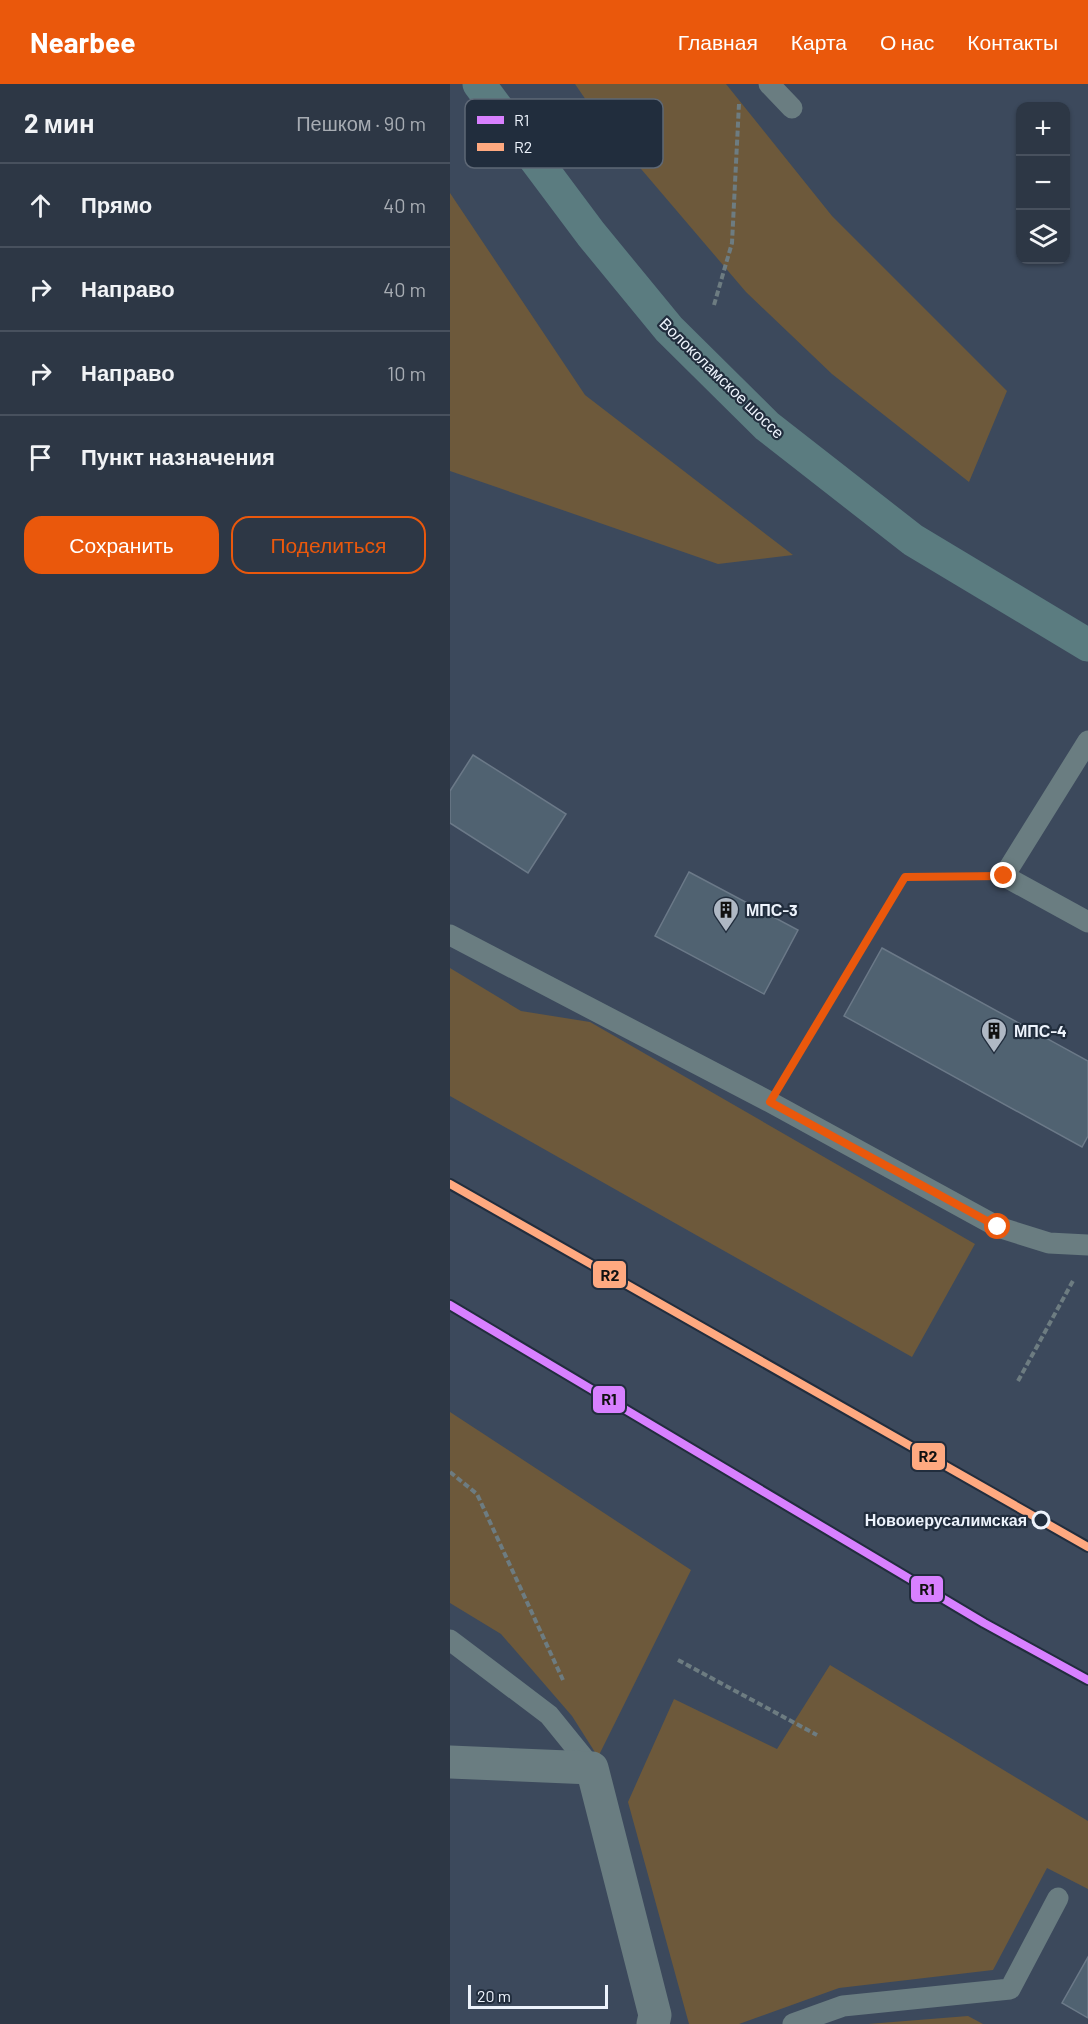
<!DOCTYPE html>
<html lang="ru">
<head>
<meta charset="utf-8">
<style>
  body { margin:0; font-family:Barlow,sans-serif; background:#353f4c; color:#f1f3f6 }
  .controls { position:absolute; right:18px; top:18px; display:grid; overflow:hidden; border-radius:12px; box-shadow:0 2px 4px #0004 }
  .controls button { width:54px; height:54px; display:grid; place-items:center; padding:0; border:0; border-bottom:2px solid #48515e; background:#2d3745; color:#f1f3f6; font:30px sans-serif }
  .scale { position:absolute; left:18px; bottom:15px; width:140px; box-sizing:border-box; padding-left:6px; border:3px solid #edf3fc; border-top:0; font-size:16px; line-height:21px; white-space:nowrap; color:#edf3fc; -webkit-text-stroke:4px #212d3d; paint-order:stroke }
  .stop { position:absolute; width:18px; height:18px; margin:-14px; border:4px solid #ea580c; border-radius:50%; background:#fff }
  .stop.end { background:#ea580c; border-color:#fff; box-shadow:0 2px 6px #0008 }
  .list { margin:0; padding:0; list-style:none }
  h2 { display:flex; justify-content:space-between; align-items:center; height:78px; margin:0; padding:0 24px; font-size:26px }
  h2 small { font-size:20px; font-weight:400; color:#a7acb3 }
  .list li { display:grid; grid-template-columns:39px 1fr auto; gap:18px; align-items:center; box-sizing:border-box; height:84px; padding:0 24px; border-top:2px solid #48515e }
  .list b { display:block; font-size:22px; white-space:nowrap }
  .list em { font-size:20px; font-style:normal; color:#a7acb3 }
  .actions { display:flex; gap:12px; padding:18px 24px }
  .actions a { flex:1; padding:14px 0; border:2px solid #ea580c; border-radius:18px; text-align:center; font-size:21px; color:#ea580c }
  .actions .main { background:#ea580c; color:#fff }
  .icon { flex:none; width:33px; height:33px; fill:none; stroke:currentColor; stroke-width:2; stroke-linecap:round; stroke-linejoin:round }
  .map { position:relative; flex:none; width:638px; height:1940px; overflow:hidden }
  header { display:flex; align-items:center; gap:36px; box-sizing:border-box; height:84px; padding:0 30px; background:#ea580c; color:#fff }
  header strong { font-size:28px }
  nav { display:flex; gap:33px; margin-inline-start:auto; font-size:21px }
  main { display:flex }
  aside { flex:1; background:#2d3745 }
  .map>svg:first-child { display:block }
  .green { fill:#6d593b }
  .building { fill:#506271; stroke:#6b7988; stroke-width:1.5 }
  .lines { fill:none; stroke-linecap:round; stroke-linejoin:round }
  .path { stroke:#6d7c81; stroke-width:4; stroke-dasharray:6 3; stroke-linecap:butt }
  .service { stroke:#6a7d81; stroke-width:21 }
  .minor { stroke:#6a7d81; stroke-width:33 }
  .primary { stroke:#5b7c80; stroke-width:33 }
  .rail-casing { stroke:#78868b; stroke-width:7 }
  .rail { stroke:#212d3d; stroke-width:4.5; stroke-dasharray:14; stroke-linecap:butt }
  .rail-1-casing { stroke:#212d3d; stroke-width:12 }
  .rail-2-casing { stroke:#212d3d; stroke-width:12 }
  .rail-1 { stroke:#d880ff; stroke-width:8 }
  .rail-2 { stroke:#ffa980; stroke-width:8 }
  .route { stroke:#ea580c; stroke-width:8 }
  .stop-dot { fill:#212d3d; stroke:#edf3fc; stroke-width:3 }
  .labels { text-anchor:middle; stroke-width:4.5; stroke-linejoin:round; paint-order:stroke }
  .street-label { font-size:16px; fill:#edf3fc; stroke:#212d3d }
  .poi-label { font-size:16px; font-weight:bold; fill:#edf3fc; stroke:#212d3d; text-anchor:start }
  .stop-label { font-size:16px; font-weight:bold; fill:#edf3fc; stroke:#212d3d; text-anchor:end }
  .key { fill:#212d3d; stroke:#5e6876; stroke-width:1.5 }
  .key-label { font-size:16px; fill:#edf3fc }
  .line-badge { stroke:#212d3d; stroke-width:2 }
  .pale-badge-label { font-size:16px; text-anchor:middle; font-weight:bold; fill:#111 }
</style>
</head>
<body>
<header>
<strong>Nearbee</strong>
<nav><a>Главная</a><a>Карта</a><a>О нас</a><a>Контакты</a></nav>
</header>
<main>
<aside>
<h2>2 мин<small>Пешком · 90 m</small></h2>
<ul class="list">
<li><svg class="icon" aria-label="ahead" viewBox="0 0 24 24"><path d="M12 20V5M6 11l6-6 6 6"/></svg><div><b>Прямо</b></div><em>40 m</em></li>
<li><svg class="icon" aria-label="right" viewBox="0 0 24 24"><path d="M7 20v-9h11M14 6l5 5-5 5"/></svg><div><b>Направо</b></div><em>40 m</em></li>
<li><svg class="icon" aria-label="right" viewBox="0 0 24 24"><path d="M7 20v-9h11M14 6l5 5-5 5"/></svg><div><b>Направо</b></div><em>10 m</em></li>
<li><svg class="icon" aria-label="arrive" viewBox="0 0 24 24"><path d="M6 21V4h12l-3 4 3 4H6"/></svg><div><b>Пункт назначения</b></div></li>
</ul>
<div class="actions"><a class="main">Сохранить</a><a>Поделиться</a></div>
</aside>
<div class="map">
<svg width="638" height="1940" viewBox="0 0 638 1940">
  <rect width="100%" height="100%" fill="#3c495c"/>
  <g class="green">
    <path d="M 125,0 L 276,0 L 382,132 L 557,307 L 519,398 L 382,290 L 296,208 L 151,38 Z"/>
    <path d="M 0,109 L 135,311 L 343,471 L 268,480 L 0,387 Z"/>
    <path d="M 0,884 L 71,927 L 140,938 L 525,1160 L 462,1273 L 0,1012 Z"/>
    <path d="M 0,1328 L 241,1486 L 148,1673 L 122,1632 L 51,1550 L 0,1519 Z"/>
    <path d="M 380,1581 L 638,1737 L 638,1805 L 597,1784 L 543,1886 L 389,1904 L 289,1940 L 239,1940 L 178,1718 L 224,1615 L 327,1665 Z"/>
    <path d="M 518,1932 L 533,1940 L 418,1940 Z"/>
  </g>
  <g class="building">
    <path d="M 23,671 L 116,730 L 78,789 L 0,739 L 0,707 Z"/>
    <path d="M 239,788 L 348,846 L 314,910 L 205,852 Z"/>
    <path d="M 432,864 L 638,977 L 638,1052 L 632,1063 L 394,932 Z"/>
    <path d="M 638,1873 L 638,1934 L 612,1919 Z"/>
  </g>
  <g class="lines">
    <g class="path">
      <path d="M 264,221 L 282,159 L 289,20"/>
      <path d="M 337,989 L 455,793 L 522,792"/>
      <path d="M 568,1297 L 624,1195"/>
      <path d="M 0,1388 L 27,1410 L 113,1596"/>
      <path d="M 228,1576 L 367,1651"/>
    </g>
    <g class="service">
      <path d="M 319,0 L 342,24"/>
      <path d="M 638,657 L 554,792 L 638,838"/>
      <path d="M 0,851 L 320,1018 L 548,1143 L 599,1159 L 638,1161"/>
      <path d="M 0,1556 L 99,1631 L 142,1684"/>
      <path d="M 343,1940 L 393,1922 L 560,1905 L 608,1814"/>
    </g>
    <path class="minor" d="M 0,1678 L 142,1684 L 205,1931 L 203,1940"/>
    <path class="primary" d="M 29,0 L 141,150 L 219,245 L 317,342 L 463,456 L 638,561"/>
    <defs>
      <path id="rail" d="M 0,1221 L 534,1539 L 638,1596"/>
    </defs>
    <use href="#rail" class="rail-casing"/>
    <use href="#rail" class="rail"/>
    <defs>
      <path id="rail-1" d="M 0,1221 L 534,1539 L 638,1596"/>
      <path id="rail-2" d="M 0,1100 L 638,1463"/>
    </defs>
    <use href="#rail-1" class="rail-1-casing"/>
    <use href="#rail-2" class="rail-2-casing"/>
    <use href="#rail-1" class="rail-1"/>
    <use href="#rail-2" class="rail-2"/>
  </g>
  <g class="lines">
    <path class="route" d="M 548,1143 L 320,1018 L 455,793 L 554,792"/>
  </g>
  <defs>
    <symbol id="building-pin" viewBox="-11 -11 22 30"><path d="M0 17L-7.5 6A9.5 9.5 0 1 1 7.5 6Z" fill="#afb8c4" stroke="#212d3d"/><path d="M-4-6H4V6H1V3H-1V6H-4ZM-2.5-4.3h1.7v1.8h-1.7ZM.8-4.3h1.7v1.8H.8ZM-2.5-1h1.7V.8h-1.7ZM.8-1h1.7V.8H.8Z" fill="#111"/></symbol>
  </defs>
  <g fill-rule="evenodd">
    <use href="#building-pin" x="261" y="811" width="30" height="40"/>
    <use href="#building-pin" x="529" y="932" width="30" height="40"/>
  </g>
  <circle class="stop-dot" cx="591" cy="1436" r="8"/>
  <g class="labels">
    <g class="street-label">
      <text transform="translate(272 294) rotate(44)" y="6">Волоколамское шоссе</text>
    </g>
    <g class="poi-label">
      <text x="296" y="832">МПС-3</text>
      <text x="564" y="953">МПС-4</text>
    </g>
    <g class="stop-label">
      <text x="577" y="1442">Новоиерусалимская</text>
    </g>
  </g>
  <rect x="15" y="15" width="198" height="69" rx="9" class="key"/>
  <rect x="27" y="32" width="27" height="8" fill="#d880ff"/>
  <rect x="27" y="59" width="27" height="8" fill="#ffa980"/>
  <g class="key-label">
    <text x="64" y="42">R1</text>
    <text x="64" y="69">R2</text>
  </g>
  <g class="line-badge">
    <rect x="142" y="1176" width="35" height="29" rx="6" fill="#ffa980"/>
    <rect x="142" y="1301" width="34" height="29" rx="6" fill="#d880ff"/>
    <rect x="461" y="1358" width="35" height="29" rx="6" fill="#ffa980"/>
    <rect x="460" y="1491" width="34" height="28" rx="6" fill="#d880ff"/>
  </g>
  <g class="pale-badge-label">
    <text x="160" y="1197">R2</text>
    <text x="159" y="1321">R1</text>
    <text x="478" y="1378">R2</text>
    <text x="477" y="1511">R1</text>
  </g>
</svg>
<div class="controls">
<button>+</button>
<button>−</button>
<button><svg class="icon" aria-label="layers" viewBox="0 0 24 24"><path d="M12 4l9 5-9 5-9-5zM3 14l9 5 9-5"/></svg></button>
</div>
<div class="scale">20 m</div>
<div class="stop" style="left:548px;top:1143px"></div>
<div class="stop end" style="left:554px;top:792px"></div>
</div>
</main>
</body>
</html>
